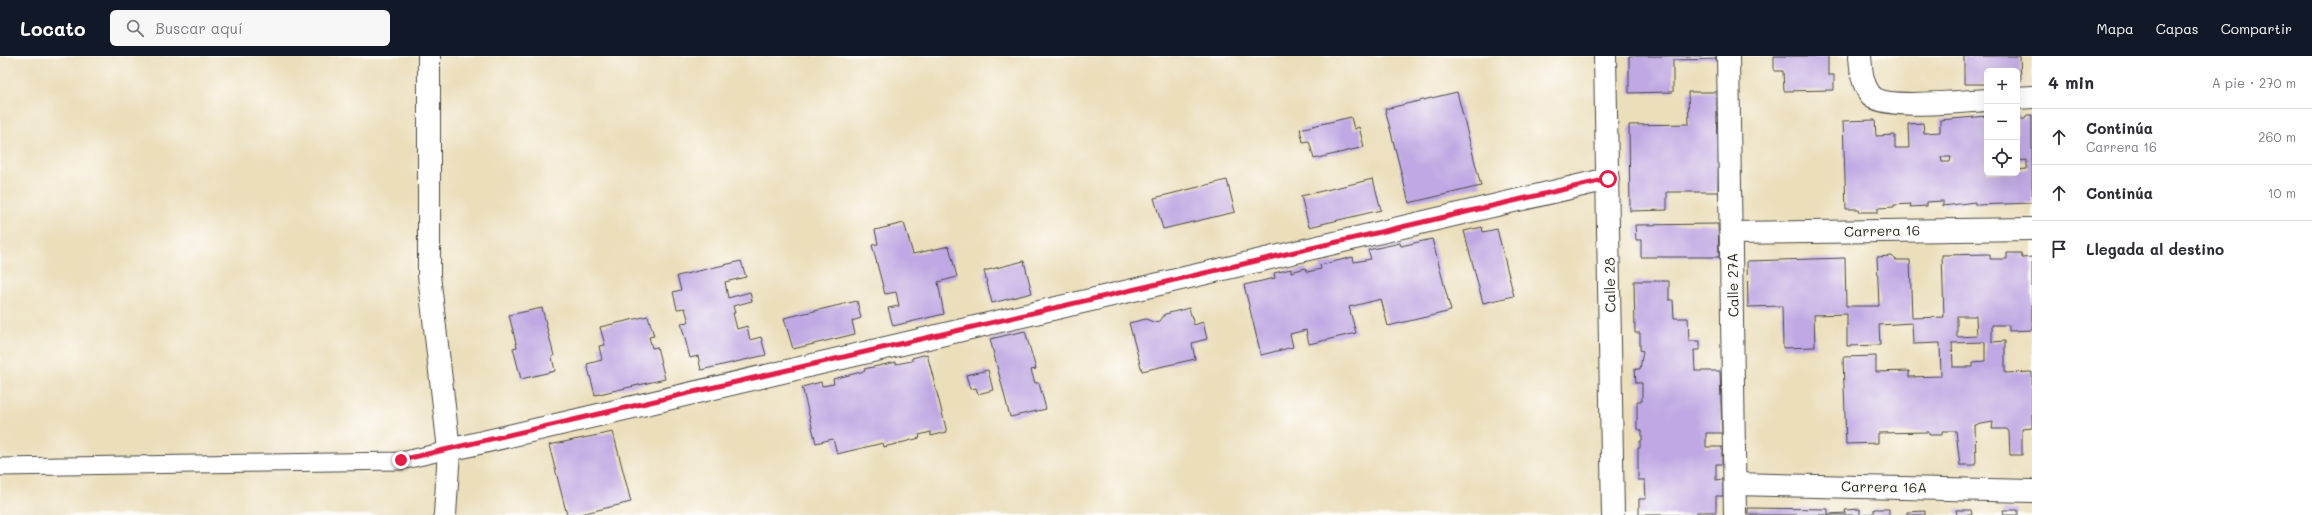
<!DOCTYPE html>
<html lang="es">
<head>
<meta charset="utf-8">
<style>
  body { margin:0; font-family:Mali,sans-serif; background:#f7f7f7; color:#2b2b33 }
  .controls { position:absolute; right:12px; top:12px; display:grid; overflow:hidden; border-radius:6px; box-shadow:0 4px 16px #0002 }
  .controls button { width:36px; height:36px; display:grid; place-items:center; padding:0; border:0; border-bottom:1px solid #e1e1e2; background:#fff; color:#2b2b33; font:20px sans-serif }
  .stop { position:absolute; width:12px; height:12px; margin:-9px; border:3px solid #e11d48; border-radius:50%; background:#fff }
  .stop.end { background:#e11d48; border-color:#fff; box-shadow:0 1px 4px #0008 }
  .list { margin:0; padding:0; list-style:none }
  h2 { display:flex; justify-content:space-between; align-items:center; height:52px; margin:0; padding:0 16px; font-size:17px }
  h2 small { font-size:13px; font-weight:400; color:#7c7c81 }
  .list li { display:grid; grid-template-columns:26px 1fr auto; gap:12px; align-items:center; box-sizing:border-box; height:56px; padding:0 16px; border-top:1px solid #e1e1e2 }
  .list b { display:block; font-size:15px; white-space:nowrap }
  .list p { margin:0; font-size:13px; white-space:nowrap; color:#7c7c81 }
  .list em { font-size:13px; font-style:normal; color:#7c7c81 }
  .icon { flex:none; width:22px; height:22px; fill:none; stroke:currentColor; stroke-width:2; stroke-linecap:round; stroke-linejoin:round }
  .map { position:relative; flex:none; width:2032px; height:459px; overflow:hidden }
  header { display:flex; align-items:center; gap:24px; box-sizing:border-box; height:56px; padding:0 20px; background:#111827; color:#fff }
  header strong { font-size:19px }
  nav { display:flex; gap:22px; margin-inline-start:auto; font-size:14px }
  .search { width:280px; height:36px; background:#f7f7f7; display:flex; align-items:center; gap:10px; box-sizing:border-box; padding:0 14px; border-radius:6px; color:#7c7c81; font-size:15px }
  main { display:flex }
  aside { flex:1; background:#fff }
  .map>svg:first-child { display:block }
  .building { fill:#bfa8e3; fill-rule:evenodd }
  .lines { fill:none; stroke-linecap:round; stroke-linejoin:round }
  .lane-casing { stroke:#484641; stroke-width:19 }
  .street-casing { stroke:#484641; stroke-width:24 }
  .lane { stroke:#fff; stroke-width:17 }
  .street { stroke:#fff; stroke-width:22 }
  .route { stroke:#e11d48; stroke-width:5 }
  .labels { text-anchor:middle; stroke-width:3; stroke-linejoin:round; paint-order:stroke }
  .street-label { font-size:14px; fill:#2b2b2b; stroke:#fdfcf7 }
</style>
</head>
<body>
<header>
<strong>Locato</strong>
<div class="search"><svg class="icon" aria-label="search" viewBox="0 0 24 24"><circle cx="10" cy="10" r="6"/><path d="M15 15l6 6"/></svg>Buscar aquí</div>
<nav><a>Mapa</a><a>Capas</a><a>Compartir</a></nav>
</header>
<main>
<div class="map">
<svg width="2032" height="459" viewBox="0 0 2032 459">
  <rect width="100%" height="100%" fill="#fdfcf7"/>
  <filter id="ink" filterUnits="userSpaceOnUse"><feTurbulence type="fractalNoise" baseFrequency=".025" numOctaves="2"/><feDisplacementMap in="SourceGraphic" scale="8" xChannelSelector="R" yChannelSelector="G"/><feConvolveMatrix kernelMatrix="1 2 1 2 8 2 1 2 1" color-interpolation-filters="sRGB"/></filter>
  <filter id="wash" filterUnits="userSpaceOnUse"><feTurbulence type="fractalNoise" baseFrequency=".012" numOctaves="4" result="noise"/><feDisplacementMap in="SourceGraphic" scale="16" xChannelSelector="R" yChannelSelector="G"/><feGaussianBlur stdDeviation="0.9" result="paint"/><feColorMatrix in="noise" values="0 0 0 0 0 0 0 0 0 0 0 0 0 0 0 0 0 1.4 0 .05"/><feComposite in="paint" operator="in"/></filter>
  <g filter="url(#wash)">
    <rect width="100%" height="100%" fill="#ebdebb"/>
    <g id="blocks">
      <g class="building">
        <path d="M 1629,0 L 1716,0 L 1716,3 L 1673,4 L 1673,36 L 1629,37 Z"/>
        <path d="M 1774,0 L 1828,0 L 1828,19 L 1834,19 L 1834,34 L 1784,35 L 1783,15 L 1774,15 Z"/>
        <path d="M 1964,0 L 2020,0 L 2021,25 L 2017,25 L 2017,15 L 1987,15 L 1987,28 L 1964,28 Z"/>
        <path d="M 1457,36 L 1481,130 L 1409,147 L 1385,53 Z"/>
        <path d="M 1688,36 L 1717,36 L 1717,68 L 1719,68 L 1718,136 L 1667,136 L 1667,154 L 1630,155 L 1629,69 L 1689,68 Z"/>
        <path d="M 2020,59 L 2020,63 L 2025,63 L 2027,59 L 2032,59 L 2032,147 L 1975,149 L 1975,146 L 1943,150 L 1943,145 L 1927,146 L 1927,150 L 1910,151 L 1911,148 L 1894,149 L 1894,151 L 1878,152 L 1878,156 L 1860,156 L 1859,153 L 1846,153 L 1843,65 L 1875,64 L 1876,80 L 1895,79 L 1895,92 L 1909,92 L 1908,68 L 1923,67 L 1924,77 L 1940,76 L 1940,64 L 1987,60 L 1987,117 L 2017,117 L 2017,114 L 2027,113 L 2027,104 L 2017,105 L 2017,60 ZM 1941,101 L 1951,101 L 1950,106 L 1942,106 Z"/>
        <path d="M 1351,61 L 1354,73 L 1359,71 L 1364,91 L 1314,103 L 1309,85 L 1303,86 L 1300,73 Z"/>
        <path d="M 1373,123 L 1381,154 L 1309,171 L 1301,140 Z"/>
        <path d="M 1227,124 L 1235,156 L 1163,173 L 1154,142 Z"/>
        <path d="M 904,167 L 913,198 L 949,190 L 957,221 L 938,226 L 944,258 L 893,270 L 888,252 L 899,250 L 896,236 L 885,238 L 872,189 L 878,188 L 875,174 Z"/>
        <path d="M 1718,168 L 1719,201 L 1641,201 L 1641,184 L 1636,184 L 1635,169 Z"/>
        <path d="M 1482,171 L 1483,176 L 1497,173 L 1514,240 L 1483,247 L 1464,175 Z"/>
        <path d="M 1432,183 L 1451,255 L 1388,270 L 1381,243 L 1349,251 L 1356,277 L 1309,288 L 1306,274 L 1290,278 L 1293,291 L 1261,299 L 1244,229 L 1275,222 L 1274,217 L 1291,213 L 1291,216 L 1306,212 L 1307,216 L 1321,213 L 1320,209 L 1353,201 L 1354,206 L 1371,203 L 1368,194 L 1400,187 L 1401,190 Z"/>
        <path d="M 2007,197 L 2021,197 L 2022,202 L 2032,201 L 2032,274 L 2009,275 L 2009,269 L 1992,269 L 1992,286 L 2005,285 L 2005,317 L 2032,316 L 2032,372 L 2022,373 L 2022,399 L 2010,399 L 2009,376 L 2007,373 L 1992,373 L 1993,366 L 1975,369 L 1976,409 L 1960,409 L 1956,375 L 1942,375 L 1942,379 L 1929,379 L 1929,376 L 1878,377 L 1878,387 L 1846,388 L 1843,301 L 1876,300 L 1876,316 L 1909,315 L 1909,321 L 1941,320 L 1940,287 L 1913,288 L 1912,267 L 1879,269 L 1880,289 L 1847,290 L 1847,258 L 1814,259 L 1815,291 L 1783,292 L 1782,250 L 1748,251 L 1747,205 L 1845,202 L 1846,250 L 1879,250 L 1877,201 L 1892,200 L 1896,204 L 1910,204 L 1912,262 L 1944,261 L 1942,199 L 1990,198 L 1990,203 L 2007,203 ZM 1957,260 L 1976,260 L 1977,280 L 1957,281 ZM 1985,286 L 1985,305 L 1973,306 L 1973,311 L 1953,311 L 1952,287 Z"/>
        <path d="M 741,205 L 746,221 L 725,226 L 728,242 L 750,236 L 752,245 L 733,250 L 735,257 L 733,257 L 737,273 L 747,270 L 750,284 L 761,281 L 766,299 L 701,314 L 698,300 L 690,302 L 681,267 L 689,266 L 685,252 L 677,253 L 673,236 L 681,234 L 677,220 Z"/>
        <path d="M 1024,205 L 1032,237 L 992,247 L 984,215 Z"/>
        <path d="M 1634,225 L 1669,225 L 1669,244 L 1673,244 L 1674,262 L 1688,262 L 1689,285 L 1700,285 L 1700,294 L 1694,294 L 1695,315 L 1720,315 L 1722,377 L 1706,377 L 1706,391 L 1722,391 L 1722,408 L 1716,408 L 1716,424 L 1723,423 L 1723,440 L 1716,440 L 1716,456 L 1697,456 L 1697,459 L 1639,459 L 1639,443 L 1646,443 L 1645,424 L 1638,424 L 1638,392 L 1640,392 L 1640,385 L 1642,385 L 1642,375 L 1637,372 L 1637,345 L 1642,345 L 1642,327 L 1636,327 L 1635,313 L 1640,313 L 1643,295 L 1640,294 L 1640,277 L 1635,277 Z"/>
        <path d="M 857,245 L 861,262 L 852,265 L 855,278 L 793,293 L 784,262 Z"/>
        <path d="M 542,252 L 554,300 L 552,301 L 555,315 L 521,323 L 513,292 L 517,291 L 509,259 Z"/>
        <path d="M 1189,252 L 1194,269 L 1203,266 L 1207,283 L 1192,287 L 1195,303 L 1142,315 L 1129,267 L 1146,263 L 1153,266 L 1160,265 L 1165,258 Z"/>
        <path d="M 648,260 L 654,280 L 649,281 L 652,292 L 657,291 L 665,323 L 595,339 L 587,308 L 602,304 L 599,290 L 605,289 L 600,271 Z"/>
        <path d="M 1025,275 L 1036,313 L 1031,314 L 1035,327 L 1039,327 L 1046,353 L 1010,361 L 990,283 Z"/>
        <path d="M 927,298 L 947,376 L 931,380 L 931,376 L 919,379 L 920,382 L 884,391 L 883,387 L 837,398 L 833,383 L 816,387 L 802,331 L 821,326 L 822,330 L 834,328 L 833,323 L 865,315 L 864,313 L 896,306 L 896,308 L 912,305 L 912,302 Z"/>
        <path d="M 988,314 L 993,334 L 978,338 L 976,332 L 970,333 L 966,319 Z"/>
        <path d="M 613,376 L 631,446 L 577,459 L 567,459 L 549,389 Z"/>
        <path d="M 1748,452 L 1828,453 L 1828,458 L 1846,457 L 1845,454 L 1860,453 L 1860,459 L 1748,459 Z"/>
        <path d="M 1874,453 L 1889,453 L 1889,459 L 1863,459 L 1874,457 Z"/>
        <path d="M 1956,454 L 1971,454 L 1972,459 L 1957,459 Z"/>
        <path d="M 2003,454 L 2018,454 L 2018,459 L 2004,459 Z"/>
        <path d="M 1925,455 L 1925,459 L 1907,459 L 1907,456 Z"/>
      </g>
    </g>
  </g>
  <g filter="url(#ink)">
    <use href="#blocks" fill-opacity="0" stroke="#484641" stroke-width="1"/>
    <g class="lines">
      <defs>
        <path id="lane" d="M 0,411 L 401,405 L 449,394"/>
        <g id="street">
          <path d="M 429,0 L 429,219 L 449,394 L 445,459"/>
          <path d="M 1605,0 L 1613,459"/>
          <path d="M 1728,0 L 1735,459"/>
          <path d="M 1860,0 C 1861,13 1862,28 1870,38 C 1882,55 1965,45 1987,44"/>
          <path d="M 2017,42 L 2032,41"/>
          <path d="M 1732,177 L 2032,173"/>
          <path d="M 449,394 L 1608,123"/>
          <path d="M 1735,428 L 2032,435"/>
        </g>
      </defs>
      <use href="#lane" class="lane-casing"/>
      <use href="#street" class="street-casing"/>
      <use href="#lane" class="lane"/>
      <use href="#street" class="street"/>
    </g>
  </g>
  <g class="lines" filter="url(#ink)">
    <path class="route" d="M 401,404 L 1608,123"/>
  </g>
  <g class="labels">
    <g class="street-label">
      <text transform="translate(1882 175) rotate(-1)" y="5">Carrera 16</text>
      <text transform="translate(1610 229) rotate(-91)" y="5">Calle 28</text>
      <text transform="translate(1733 229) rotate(-91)" y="5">Calle 27A</text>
      <text transform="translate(1884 431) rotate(1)" y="5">Carrera 16A</text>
    </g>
  </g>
</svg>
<div class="controls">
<button>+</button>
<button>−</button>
<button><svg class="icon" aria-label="locate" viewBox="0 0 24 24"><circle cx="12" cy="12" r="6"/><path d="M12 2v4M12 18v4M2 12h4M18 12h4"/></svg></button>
</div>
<div class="stop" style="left:1608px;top:123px"></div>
<div class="stop end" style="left:401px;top:404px"></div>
</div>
<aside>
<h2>4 min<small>A pie · 270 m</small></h2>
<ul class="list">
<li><svg class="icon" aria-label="ahead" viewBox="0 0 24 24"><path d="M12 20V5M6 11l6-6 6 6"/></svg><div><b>Continúa</b><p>Carrera 16</p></div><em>260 m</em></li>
<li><svg class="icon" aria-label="ahead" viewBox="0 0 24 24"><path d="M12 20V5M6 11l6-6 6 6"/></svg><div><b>Continúa</b></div><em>10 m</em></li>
<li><svg class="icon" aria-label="arrive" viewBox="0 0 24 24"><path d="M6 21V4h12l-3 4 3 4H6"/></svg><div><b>Llegada al destino</b></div></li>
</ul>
</aside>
</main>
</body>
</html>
